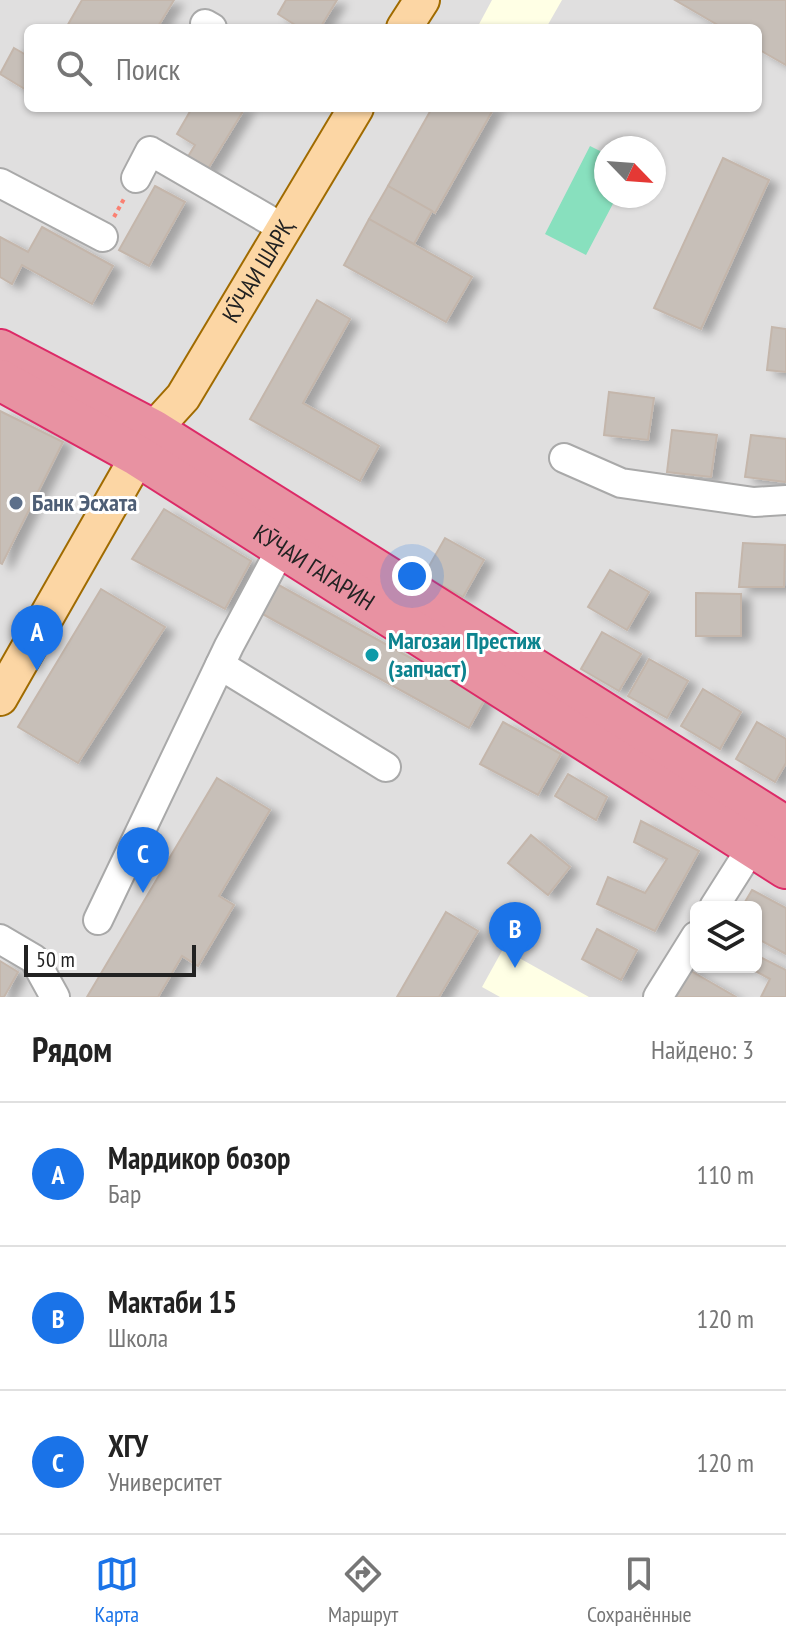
<!DOCTYPE html>
<html lang="ru">
<head>
<meta charset="utf-8">
<style>
  body { margin:0; font-family:"PT Sans Narrow",sans-serif; background:#f6f6f6; color:#222 }
  .controls { position:absolute; right:24px; bottom:24px; display:grid; overflow:hidden; border-radius:12px; box-shadow:0 2px 6px #0004 }
  .controls button { width:72px; height:72px; display:grid; place-items:center; padding:0; border:0; border-bottom:2px solid #e0e0e0; background:#fff; color:#222; font:40px sans-serif }
  .compass { position:absolute; left:594px; top:136px; width:72px; height:72px; border-radius:50%; background:#fff; box-shadow:0 2px 6px #0004; rotate:115deg }
  .scale { position:absolute; left:24px; bottom:20px; width:172px; box-sizing:border-box; padding-left:8px; border:4px solid #222; border-top:0; font-size:22px; line-height:28px; white-space:nowrap; color:#222; -webkit-text-stroke:6px #fff; paint-order:stroke }
  .you { position:absolute; left:412px; top:576px; width:28px; height:28px; margin:-20px; border:6px solid #fff; border-radius:50%; background:#1a73e8; box-shadow:0 0 0 12px #1a73e833 }
  .badge { display:grid; place-items:center; width:52px; height:52px; border-radius:50%; background:#1a73e8; color:#fff; font-size:26px; font-weight:700 }
  .pin { position:absolute; translate:-50% -66px; filter:drop-shadow(0 2px 4px #0008) }
  .pin::after { content:''; position:absolute; top:42px; width:28px; height:24px; background:inherit; clip-path:polygon(0 0,100% 0,50% 100%) }
  .list { margin:0; padding:0; list-style:none }
  h2 { display:flex; justify-content:space-between; align-items:center; height:104px; margin:0; padding:0 32px; font-size:34px }
  h2 small { font-size:26px; font-weight:400; color:#767676 }
  .list li { display:grid; grid-template-columns:52px 1fr auto; gap:24px; align-items:center; box-sizing:border-box; height:144px; padding:0 32px; border-top:2px solid #e0e0e0 }
  .list b { display:block; font-size:30px; white-space:nowrap }
  .list p { margin:0; font-size:26px; white-space:nowrap; color:#767676 }
  .list em { font-size:26px; font-style:normal; color:#767676 }
  .icon { flex:none; width:44px; height:44px; fill:none; stroke:currentColor; stroke-width:2; stroke-linecap:round; stroke-linejoin:round }
  .map { position:relative; flex:none; width:786px; height:997px; overflow:hidden }
  .search { position:absolute; background:#fff; box-shadow:0 2px 6px #0004; left:24px; right:24px; top:24px; height:88px; display:flex; align-items:center; gap:20px; box-sizing:border-box; padding:0 28px; border-radius:12px; color:#767676; font-size:30px }
  .sheet { height:536px; background:#fff }
  nav { display:flex; justify-content:space-around; align-items:center; box-sizing:border-box; height:112px; border-top:2px solid #e0e0e0; background:#fff; font-size:22px; color:#767676 }
  nav a { display:grid; justify-items:center; gap:4px }
  nav .on { color:#1a73e8 }
  .map>svg:first-child { display:block }
  .residential { fill:#e0dfdf; fill-rule:evenodd }
  .education { fill:#ffffe5 }
  .pitch { fill:#88e0be }
  .building { fill:#c7bfb8; stroke:#c4b6ab; stroke-width:2; filter:url(#shadow) }
  .lines { fill:none; stroke-linecap:round; stroke-linejoin:round }
  .minor-casing { stroke:#a9a9a9; stroke-width:32 }
  .major-casing { stroke:#a06b00; stroke-width:38 }
  .highway-casing { stroke:#dc2a67; stroke-width:44 }
  .path { stroke:#fa8072; stroke-width:4; stroke-dasharray:4 4; stroke-linecap:butt }
  .minor { stroke:#fff; stroke-width:28 }
  .major { stroke:#fcd6a4; stroke-width:34 }
  .highway { stroke:#e892a2; stroke-width:40 }
  .service-dot { fill:#5c6f8a; stroke:#fff; stroke-width:3 }
  .culture-dot { fill:#0f9aa8; stroke:#fff; stroke-width:3 }
  .labels { text-anchor:middle; stroke-width:6; stroke-linejoin:round; paint-order:stroke }
  .street-label { font-size:24px; fill:#222; stroke:#fff }
  .service-label { font-size:24px; font-weight:bold; fill:#4e5e75; stroke:#fff; text-anchor:start }
  .culture-label { font-size:24px; font-weight:bold; fill:#0d838f; stroke:#fff; text-anchor:start }
</style>
</head>
<body>
<div class="map">
<svg width="786" height="997" viewBox="0 0 786 997">
  <defs>
    <filter id="shadow"><feDropShadow dx="9" dy="5" stdDeviation="4" flood-color="#0004"/></filter>
  </defs>
  <rect width="100%" height="100%" fill="#f2efe9"/>
  <path class="residential" d="M 0,0 L 786,0 L 786,997 L 0,997 ZM 28,28 L 758,28 L 758,108 L 28,108 ZM 606,148 L 654,148 L 654,196 L 606,196 ZM 696,907 L 756,907 L 756,967 L 696,967 Z"/>
  <g class="education">
    <path d="M 492,0 L 562,0 L 546,28 L 477,28 Z"/>
    <path d="M 503,949 L 589,997 L 500,997 L 482,987 Z"/>
  </g>
  <path class="pitch" d="M 590,146 L 606,154 L 606,196 L 617,196 L 586,255 L 545,234 Z"/>
  <g class="building">
    <path d="M 82,0 L 174,0 L 157,28 L 66,28 Z"/>
    <path d="M 286,0 L 337,0 L 320,28 L 300,28 L 278,14 Z"/>
    <path d="M 675,0 L 786,0 L 786,65 L 758,49 L 758,28 L 723,28 Z"/>
    <path d="M 14,48 L 28,56 L 28,91 L 0,74 Z"/>
    <path d="M 192,108 L 245,108 L 206,172 L 186,160 L 195,145 L 177,134 Z"/>
    <path d="M 432,108 L 494,108 L 435,213 L 388,186 Z"/>
    <path d="M 723,158 L 769,180 L 701,329 L 654,308 Z"/>
    <path d="M 155,186 L 185,202 L 149,266 L 119,250 Z"/>
    <path d="M 388,186 L 432,211 L 414,244 L 369,219 Z"/>
    <path d="M 369,219 L 472,277 L 446,322 L 344,265 Z"/>
    <path d="M 42,227 L 113,266 L 92,304 L 22,265 L 12,284 L 0,277 L 0,237 L 28,252 Z"/>
    <path d="M 317,300 L 350,319 L 303,403 L 379,446 L 360,481 L 250,419 Z"/>
    <path d="M 772,327 L 786,329 L 786,372 L 767,370 Z"/>
    <path d="M 609,392 L 654,398 L 648,440 L 604,435 Z"/>
    <path d="M 0,411 L 63,442 L 2,564 L 0,563 Z"/>
    <path d="M 672,430 L 717,435 L 711,477 L 667,472 Z"/>
    <path d="M 751,435 L 786,439 L 786,482 L 745,477 Z"/>
    <path d="M 164,509 L 251,561 L 225,609 L 132,559 Z"/>
    <path d="M 445,538 L 484,560 L 463,597 L 424,575 Z"/>
    <path d="M 743,543 L 785,545 L 784,587 L 739,587 Z"/>
    <path d="M 610,570 L 649,592 L 627,630 L 588,607 Z"/>
    <path d="M 275,583 L 485,699 L 469,728 L 259,612 Z"/>
    <path d="M 101,589 L 165,627 L 78,763 L 18,727 Z"/>
    <path d="M 696,593 L 741,594 L 741,636 L 696,636 Z"/>
    <path d="M 602,632 L 641,654 L 619,691 L 581,669 Z"/>
    <path d="M 649,659 L 688,681 L 667,718 L 628,696 Z"/>
    <path d="M 703,689 L 741,712 L 720,749 L 681,726 Z"/>
    <path d="M 503,722 L 561,754 L 538,795 L 480,764 Z"/>
    <path d="M 757,722 L 786,739 L 786,763 L 775,782 L 736,759 Z"/>
    <path d="M 568,774 L 607,797 L 596,820 L 555,796 Z"/>
    <path d="M 217,778 L 270,810 L 219,896 L 234,905 L 198,966 L 182,956 L 158,997 L 87,997 Z"/>
    <path d="M 641,821 L 699,851 L 655,931 L 597,904 L 608,877 L 645,893 L 667,859 L 634,842 Z"/>
    <path d="M 531,835 L 570,867 L 548,895 L 508,863 Z"/>
    <path d="M 752,890 L 786,908 L 786,954 L 756,938 L 756,907 L 742,907 Z"/>
    <path d="M 446,912 L 478,931 L 439,997 L 397,997 Z"/>
    <path d="M 597,929 L 637,950 L 621,980 L 582,959 Z"/>
    <path d="M 756,955 L 786,970 L 786,997 L 761,997 L 770,979 L 748,967 L 756,967 Z"/>
    <path d="M 0,961 L 18,972 L 4,997 L 0,997 Z"/>
    <path d="M 684,967 L 736,997 L 667,997 Z"/>
  </g>
  <g class="lines">
    <defs>
      <g id="minor">
        <path d="M 205,24 L 212,28"/>
        <path d="M 136,178 L 150,151 L 283,228"/>
        <path d="M 0,183 L 103,237"/>
        <path d="M 564,458 L 621,483 L 754,502 L 786,500"/>
        <path d="M 220,665 L 386,767"/>
        <path d="M 714,907 L 752,847"/>
        <path d="M 98,920 L 229,646 L 282,547"/>
        <path d="M 0,939 L 34,959 L 55,997"/>
        <path d="M 658,997 L 696,936"/>
      </g>
      <g id="major">
        <path d="M 404,28 L 422,0"/>
        <path id="s1" d="M 0,698 L 153,430 L 183,397 L 356,108"/>
      </g>
      <g id="highway">
        <path d="M 0,350 L 153,430 L 786,827"/>
        <path id="s2" d="M 0,380 L 138,456 L 786,868"/>
      </g>
    </defs>
    <use href="#minor" class="minor-casing"/>
    <use href="#major" class="major-casing"/>
    <use href="#highway" class="highway-casing"/>
    <path class="path" d="M 114,217 L 125,197"/>
    <use href="#minor" class="minor"/>
    <use href="#major" class="major"/>
    <use href="#highway" class="highway"/>
  </g>
  <circle class="service-dot" cx="16" cy="503" r="8"/>
  <circle class="culture-dot" cx="372" cy="655" r="8"/>
  <g class="labels">
    <g class="street-label">
      <text dy="8" stroke="none"><textPath href="#s1" startOffset="500">КӮЧАИ ШАРҚ</textPath></text>
      <text dy="8" stroke="none"><textPath href="#s2" startOffset="366">КӮЧАИ ГАГАРИН</textPath></text>
    </g>
    <g class="service-label">
      <text x="32" y="511">Банк Эсхата</text>
    </g>
    <g class="culture-label">
      <text x="388" y="649">Магозаи Престиж<tspan x="388" dy="28">(запчаст)</tspan></text>
    </g>
  </g>
</svg>
<div class="controls">
<button><svg class="icon" aria-label="layers" viewBox="0 0 24 24"><path d="M12 4l9 5-9 5-9-5zM3 14l9 5 9-5"/></svg></button>
</div>
<svg class="compass" viewBox="-18 -18 36 36"><path d="M0-13l5 13h-10z" fill="#e53935"/><path d="M0 13l5-13h-10z" fill="#767676"/></svg>
<div class="scale">50 m</div>
<div class="you"></div>
<div class="pin badge" style="left:37px;top:671px">A</div>
<div class="pin badge" style="left:515px;top:968px">B</div>
<div class="pin badge" style="left:143px;top:893px">C</div>
<div class="search"><svg class="icon" aria-label="search" viewBox="0 0 24 24"><circle cx="10" cy="10" r="6"/><path d="M15 15l6 6"/></svg>Поиск</div>
</div>
<section class="sheet">
<h2>Рядом<small>Найдено: 3</small></h2>
<ul class="list">
<li><span class="badge">A</span><div><b>Мардикор бозор</b><p>Бар</p></div><em>110 m</em></li>
<li><span class="badge">B</span><div><b>Мактаби 15</b><p>Школа</p></div><em>120 m</em></li>
<li><span class="badge">C</span><div><b>ХГУ</b><p>Университет</p></div><em>120 m</em></li>
</ul>
</section>
<nav>
<a class="on"><svg class="icon" aria-label="map" viewBox="0 0 24 24"><path d="M3 6l6-2 6 2 6-2v14l-6 2-6-2-6 2zM9 4v14M15 6v14"/></svg>Карта</a>
<a><svg class="icon" aria-label="directions" viewBox="0 0 24 24"><path d="M12 3l9 9-9 9-9-9zM9 14v-3h6M13 9l2 2-2 2"/></svg>Маршрут</a>
<a><svg class="icon" aria-label="saved" viewBox="0 0 24 24"><path d="M7 4h10v16l-5-4-5 4z"/></svg>Сохранённые</a>
</nav>
</body>
</html>
